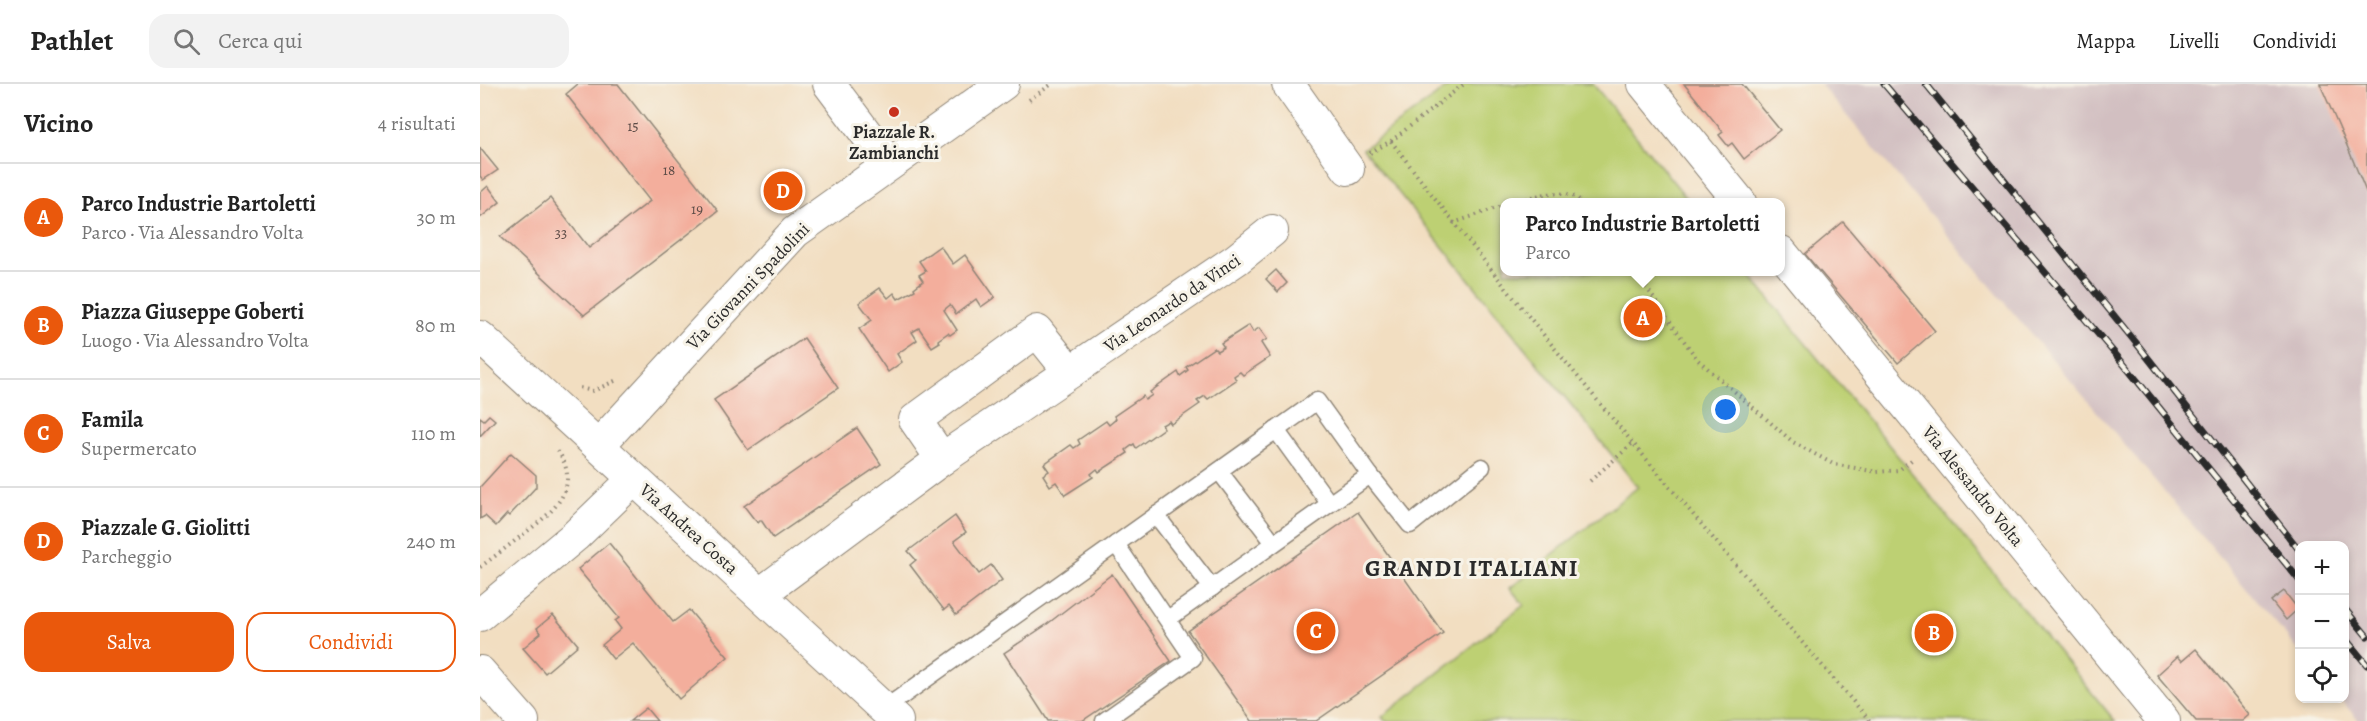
<!DOCTYPE html>
<html lang="it">
<head>
<meta charset="utf-8">
<style>
  body { margin:0; font-family:Alegreya,serif; background:#f2f2f2; color:#222 }
  .controls { position:absolute; right:18px; bottom:18px; display:grid; overflow:hidden; border-radius:12px; box-shadow:0 3px 9px #0003 }
  .controls button { width:54px; height:54px; display:grid; place-items:center; padding:0; border:0; border-bottom:2px solid #e0e0e0; background:#fff; color:#222; font:30px sans-serif }
  .you { position:absolute; left:1246px; top:326px; width:21px; height:21px; margin:-15px; border:4px solid #fff; border-radius:50%; background:#1a73e8; box-shadow:0 0 0 9px #1a73e833 }
  .badge { display:grid; place-items:center; width:39px; height:39px; border-radius:50%; background:#ea580c; color:#fff; font-size:20px; font-weight:700 }
  .pin { position:absolute; translate:-50% -50%; border:3px solid #fff; box-shadow:0 2px 6px #0006 }
  .popup { position:absolute; left:1020px; top:114px; width:285px; height:78px; box-sizing:border-box; display:grid; place-content:center; border-radius:12px; background:#fff; filter:drop-shadow(0 2px 4px #0005); font-size:20px; white-space:nowrap; color:#767676 }
  .popup b { font-size:22px; color:#222 }
  .popup::after { content:''; position:absolute; left:50%; top:100%; margin-left:-12px; border:12px solid transparent; border-top-color:#fff }
  .list { margin:0; padding:0; list-style:none }
  h2 { display:flex; justify-content:space-between; align-items:center; height:78px; margin:0; padding:0 24px; font-size:26px }
  h2 small { font-size:20px; font-weight:400; color:#767676 }
  .list li { display:grid; grid-template-columns:39px 1fr auto; gap:18px; align-items:center; box-sizing:border-box; height:108px; padding:0 24px; border-top:2px solid #e0e0e0 }
  .list b { display:block; font-size:22px; white-space:nowrap }
  .list p { margin:0; font-size:20px; white-space:nowrap; color:#767676 }
  .list em { font-size:20px; font-style:normal; color:#767676 }
  .actions { display:flex; gap:12px; padding:18px 24px }
  .actions a { flex:1; padding:14px 0; border:2px solid #ea580c; border-radius:18px; text-align:center; font-size:21px; color:#ea580c }
  .actions .main { background:#ea580c; color:#fff }
  .icon { flex:none; width:33px; height:33px; fill:none; stroke:currentColor; stroke-width:2; stroke-linecap:round; stroke-linejoin:round }
  .map { position:relative; flex:none; width:1887px; height:637px; overflow:hidden }
  header { display:flex; align-items:center; gap:36px; box-sizing:border-box; height:84px; padding:0 30px; background:#fff; border-bottom:2px solid #e0e0e0 }
  header strong { font-size:28px }
  nav { display:flex; gap:33px; margin-inline-start:auto; font-size:21px }
  .search { width:420px; height:54px; background:#f2f2f2; display:flex; align-items:center; gap:15px; box-sizing:border-box; padding:0 21px; border-radius:18px; color:#767676; font-size:22px }
  main { display:flex }
  aside { flex:1; background:#fff }
  .map>svg:first-child { display:block }
  .industrial { fill:#d2bfc1 }
  .green { fill:#bdd073; stroke:#747e4f; stroke-width:1.5 }
  .building { fill:#f3ae9c }
  .lines { fill:none; stroke-linecap:round; stroke-linejoin:round }
  .service-casing { stroke:#8e8476; stroke-width:19 }
  .minor-casing { stroke:#8e8476; stroke-width:34 }
  .path { stroke:#8e8476; stroke-width:4; stroke-dasharray:1.5 4.5; stroke-linecap:butt }
  .service { stroke:#fff; stroke-width:16 }
  .minor { stroke:#fff; stroke-width:32 }
  .rail-casing { stroke:#2b2b2b; stroke-width:7 }
  .rail { stroke:#f7f3e8; stroke-width:4.5; stroke-dasharray:14; stroke-linecap:butt }
  .poi-dot { fill:#c8321e; stroke:#f7f3e8; stroke-width:2 }
  .labels { text-anchor:middle; stroke-width:6; stroke-linejoin:round; paint-order:stroke }
  .number-label { font-size:15px; fill:#5d4c47 }
  .poi-label { font-size:18px; font-weight:bold; fill:#2b2b2b; stroke:#f7f3e8 }
  .street-label { font-size:18px; fill:#2b2b2b; stroke:#f7f3e8 }
  .district-label { font-size:24px; font-weight:bold; letter-spacing:1.5px; fill:#2b2b2b; stroke:#f7f3e8 }
</style>
</head>
<body>
<header>
<strong>Pathlet</strong>
<div class="search"><svg class="icon" aria-label="search" viewBox="0 0 24 24"><circle cx="10" cy="10" r="6"/><path d="M15 15l6 6"/></svg>Cerca qui</div>
<nav><a>Mappa</a><a>Livelli</a><a>Condividi</a></nav>
</header>
<main>
<aside>
<h2>Vicino<small>4 risultati</small></h2>
<ul class="list">
<li><span class="badge">A</span><div><b>Parco Industrie Bartoletti</b><p>Parco · Via Alessandro Volta</p></div><em>30 m</em></li>
<li><span class="badge">B</span><div><b>Piazza Giuseppe Goberti</b><p>Luogo · Via Alessandro Volta</p></div><em>80 m</em></li>
<li><span class="badge">C</span><div><b>Famila</b><p>Supermercato</p></div><em>110 m</em></li>
<li><span class="badge">D</span><div><b>Piazzale G. Giolitti</b><p>Parcheggio</p></div><em>240 m</em></li>
</ul>
<div class="actions"><a class="main">Salva</a><a>Condividi</a></div>
</aside>
<div class="map">
<svg width="1887" height="637" viewBox="0 0 1887 637">
  <rect width="100%" height="100%" fill="#f7f3e8"/>
  <filter id="ink" filterUnits="userSpaceOnUse"><feTurbulence type="fractalNoise" baseFrequency=".0167" numOctaves="2"/><feDisplacementMap in="SourceGraphic" scale="12" xChannelSelector="R" yChannelSelector="G"/><feConvolveMatrix kernelMatrix="1 2 1 2 8 2 1 2 1" color-interpolation-filters="sRGB"/></filter>
  <filter id="wash" filterUnits="userSpaceOnUse"><feTurbulence type="fractalNoise" baseFrequency=".008" numOctaves="4" result="noise"/><feDisplacementMap in="SourceGraphic" scale="24" xChannelSelector="R" yChannelSelector="G"/><feGaussianBlur stdDeviation="1.35" result="paint"/><feColorMatrix in="noise" values="0 0 0 0 0 0 0 0 0 0 0 0 0 0 0 0 0 1.4 0 .05"/><feComposite in="paint" operator="in"/></filter>
  <g filter="url(#wash)">
    <rect width="100%" height="100%" fill="#f2dec1"/>
    <path class="industrial" d="M 1340,0 L 1840,0 L 1887,110 L 1887,637 L 1879,637 L 1860,615 L 1864,614 L 1864,462 L 1820,462 L 1819,567 Z"/>
    <path class="green" d="M 972,0 L 1113,0 L 1210,118 L 1025,118 L 1025,188 L 1267,188 L 1635,637 L 905,637 L 902,633 L 1044,521 L 1030,504 L 1158,403 L 883,65 Z"/>
    <g id="blocks">
      <g class="building">
        <path d="M 98,0 L 138,0 L 238,127 L 104,231 L 20,153 L 70,114 L 109,164 L 170,117 L 86,10 Z"/>
        <path d="M 1204,0 L 1262,0 L 1300,46 L 1264,75 L 1252,59 L 1248,62 L 1239,51 L 1243,48 Z"/>
        <path d="M 1840,0 L 1887,0 L 1887,110 L 1865,57 Z"/>
        <path d="M 0,64 L 18,86 L 3,96 L 0,92 Z"/>
        <path d="M 8,102 L 20,118 L 0,134 L 0,109 Z"/>
        <path d="M 1363,138 L 1455,247 L 1418,279 L 1325,170 Z"/>
        <path d="M 460,162 L 473,180 L 485,171 L 515,213 L 501,223 L 496,215 L 476,230 L 470,221 L 464,226 L 477,246 L 470,251 L 468,249 L 458,256 L 460,258 L 452,263 L 439,244 L 432,248 L 437,256 L 417,270 L 422,278 L 408,288 L 379,245 L 392,236 L 379,219 L 400,204 L 408,214 L 414,209 L 418,215 L 435,206 L 434,204 L 443,197 L 439,191 L 446,187 L 439,177 Z"/>
        <path d="M 796,186 L 807,199 L 798,208 L 786,195 Z"/>
        <path d="M 769,241 L 773,248 L 779,244 L 787,255 L 781,259 L 790,273 L 763,291 L 760,288 L 754,292 L 756,296 L 728,315 L 725,312 L 717,317 L 720,320 L 691,340 L 689,337 L 682,341 L 684,344 L 656,364 L 654,360 L 646,366 L 648,369 L 619,388 L 617,385 L 611,390 L 613,393 L 585,411 L 576,398 L 570,402 L 563,391 L 569,387 L 564,380 L 591,361 L 594,364 L 600,360 L 598,356 L 626,337 L 629,341 L 636,335 L 634,332 L 663,312 L 665,316 L 672,311 L 670,308 L 698,288 L 700,292 L 708,286 L 706,283 L 734,264 L 737,267 L 744,263 L 741,259 Z"/>
        <path d="M 324,254 L 358,304 L 268,366 L 234,316 Z"/>
        <path d="M 9,331 L 15,336 L 0,352 L 0,333 L 4,336 Z"/>
        <path d="M 377,344 L 401,380 L 293,454 L 281,436 L 278,439 L 274,435 L 264,422 Z"/>
        <path d="M 31,369 L 56,391 L 56,403 L 29,432 L 27,430 L 16,442 L 5,432 L 0,435 L 0,403 Z"/>
        <path d="M 878,428 L 963,549 L 836,637 L 772,637 L 708,547 Z"/>
        <path d="M 475,432 L 486,448 L 474,457 L 499,490 L 511,481 L 522,496 L 476,531 L 469,522 L 464,526 L 430,481 L 436,476 L 428,467 Z"/>
        <path d="M 129,459 L 193,538 L 209,526 L 248,573 L 199,615 L 153,559 L 133,575 L 122,561 L 141,545 L 135,537 L 139,534 L 98,485 Z"/>
        <path d="M 632,490 L 691,577 L 602,637 L 568,637 L 524,569 L 566,541 Z"/>
        <path d="M 1804,507 L 1818,525 L 1806,536 L 1791,517 Z"/>
        <path d="M 73,531 L 98,561 L 65,589 L 43,564 L 61,549 L 57,544 Z"/>
        <path d="M 1716,565 L 1770,631 L 1763,637 L 1716,637 L 1677,591 L 1698,572 L 1702,577 Z"/>
        <path d="M 166,624 L 177,637 L 150,637 Z"/>
      </g>
    </g>
  </g>
  <g filter="url(#ink)">
    <use href="#blocks" fill-opacity="0" stroke="#8e8476" stroke-width="1.5"/>
    <g class="lines">
      <defs>
        <g id="service">
          <path d="M 796,346 L 849,419"/>
          <path d="M 739,387 L 794,459"/>
          <path d="M 890,391 L 930,441 L 1002,383"/>
          <path d="M 676,431 L 732,504"/>
          <path d="M 404,625 L 837,317 L 890,391 L 688,535"/>
          <path d="M 624,637 L 713,574 L 636,460"/>
        </g>
        <g id="minor">
          <path d="M 349,0 L 409,80"/>
          <path d="M 808,0 L 868,85"/>
          <path d="M 1164,0 L 1260,118"/>
          <path d="M 1301,168 L 1684,637"/>
          <path d="M 0,253 L 417,637"/>
          <path d="M 119,361 L 315,148 L 523,0"/>
          <path d="M 462,375 L 435,336 L 557,247 L 590,288"/>
          <path d="M 280,510 L 462,375 L 757,175 L 792,147"/>
          <path d="M 0,531 L 95,452 L 154,395"/>
          <path d="M 0,588 L 43,637"/>
        </g>
      </defs>
      <use href="#service" class="service-casing"/>
      <use href="#minor" class="minor-casing"/>
      <g class="path">
        <path d="M 549,16 L 572,0"/>
        <path d="M 911,57 C 1063,257 1226,447 1390,637"/>
        <path d="M 890,69 L 911,57 L 984,0"/>
        <path d="M 1034,118 C 1054,112 1085,102 1102,118"/>
        <path d="M 973,139 L 1025,121"/>
        <path d="M 1156,188 L 1185,231 L 1218,276 L 1313,358 L 1353,380 L 1397,388 L 1419,386 L 1434,374"/>
        <path d="M 100,304 L 113,307 L 137,296"/>
        <path d="M 1110,397 L 1152,360"/>
        <path d="M 0,483 C 14,473 27,463 41,452 C 69,431 104,406 78,367"/>
      </g>
      <use href="#service" class="service"/>
      <use href="#minor" class="minor"/>
      <defs>
        <g id="rail">
          <path d="M 1404,0 L 1642,278 L 1820,497"/>
          <path d="M 1446,0 L 1657,260 L 1820,467"/>
          <path d="M 1864,524 L 1887,552"/>
          <path d="M 1864,553 L 1887,581"/>
        </g>
      </defs>
      <use href="#rail" class="rail-casing"/>
      <use href="#rail" class="rail"/>
    </g>
  </g>
  <circle class="poi-dot" cx="414" cy="28" r="6"/>
  <g class="labels">
    <g class="number-label">
      <text x="153" y="47">15</text>
      <text x="189" y="91">18</text>
      <text x="217" y="130">19</text>
      <text x="81" y="154">33</text>
    </g>
    <g class="poi-label">
      <text x="414" y="54">Piazzale R.<tspan x="414" dy="21">Zambianchi</tspan></text>
    </g>
    <g class="street-label">
      <text transform="translate(268 202) rotate(-46)" y="6">Via Giovanni Spadolini</text>
      <text transform="translate(692 219) rotate(-34)" y="6">Via Leonardo da Vinci</text>
      <text transform="translate(1493 402) rotate(51)" y="6">Via Alessandro Volta</text>
      <text transform="translate(209 445) rotate(42)" y="6">Via Andrea Costa</text>
    </g>
    <g class="district-label">
      <text x="992" y="492">GRANDI ITALIANI</text>
    </g>
  </g>
</svg>
<div class="controls">
<button>+</button>
<button>−</button>
<button><svg class="icon" aria-label="locate" viewBox="0 0 24 24"><circle cx="12" cy="12" r="6"/><path d="M12 2v4M12 18v4M2 12h4M18 12h4"/></svg></button>
</div>
<div class="you"></div>
<div class="pin badge" style="left:1163px;top:234px">A</div>
<div class="popup"><b>Parco Industrie Bartoletti</b>Parco</div>
<div class="pin badge" style="left:1454px;top:549px">B</div>
<div class="pin badge" style="left:836px;top:547px">C</div>
<div class="pin badge" style="left:303px;top:107px">D</div>
</div>
</main>
</body>
</html>
